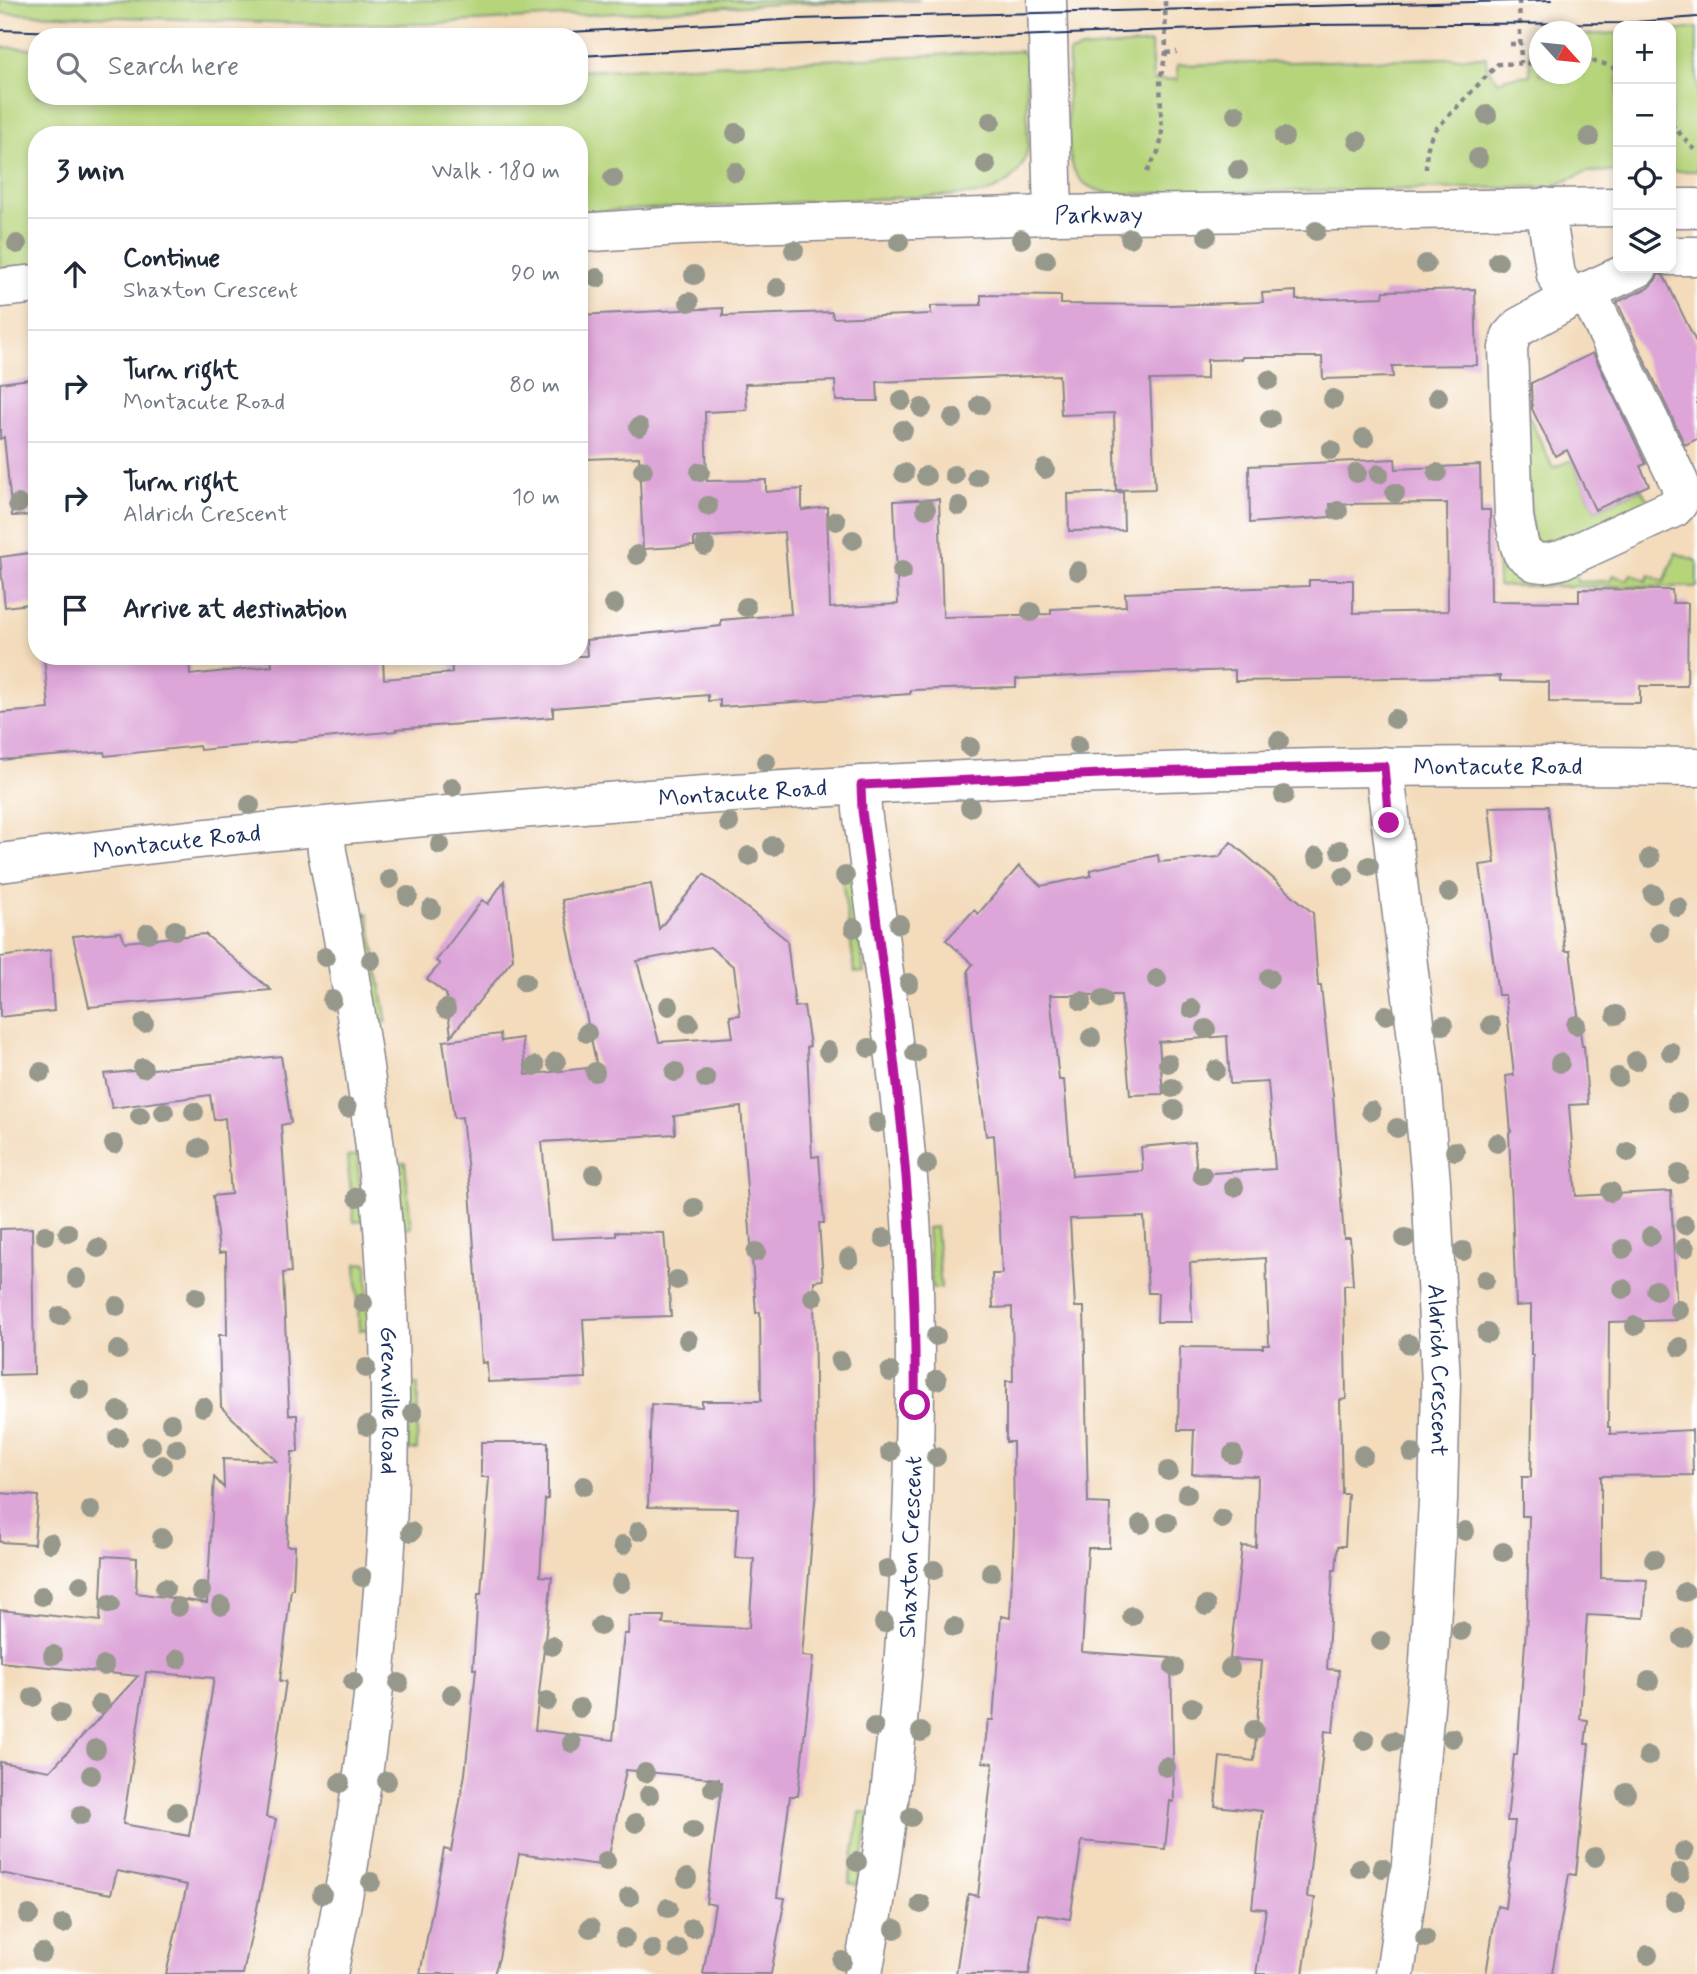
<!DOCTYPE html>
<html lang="en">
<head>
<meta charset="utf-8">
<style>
  body { margin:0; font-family:Mynerve,sans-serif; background:#f6f6f7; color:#1f2937 }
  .controls { position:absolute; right:21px; top:21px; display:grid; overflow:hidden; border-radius:14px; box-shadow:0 4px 10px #0003 }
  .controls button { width:63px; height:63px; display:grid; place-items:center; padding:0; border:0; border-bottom:2px solid #e0e1e3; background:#fff; color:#1f2937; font:35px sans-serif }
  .compass { position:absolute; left:1529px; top:21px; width:63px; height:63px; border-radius:50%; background:#fff; box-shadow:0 4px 10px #0003; rotate:117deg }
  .stop { position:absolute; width:21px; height:21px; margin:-16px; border:5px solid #b5179e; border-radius:50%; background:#fff }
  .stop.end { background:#b5179e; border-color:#fff; box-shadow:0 2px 7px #0008 }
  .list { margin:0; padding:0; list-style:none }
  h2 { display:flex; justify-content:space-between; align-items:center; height:91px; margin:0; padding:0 28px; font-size:30px }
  h2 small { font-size:23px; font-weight:400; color:#747a83 }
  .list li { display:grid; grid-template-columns:46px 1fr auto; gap:21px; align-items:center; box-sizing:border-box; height:112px; padding:0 28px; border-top:2px solid #e0e1e3 }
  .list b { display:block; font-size:26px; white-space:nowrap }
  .list p { margin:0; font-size:23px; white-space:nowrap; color:#747a83 }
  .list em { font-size:23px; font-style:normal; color:#747a83 }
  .icon { flex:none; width:38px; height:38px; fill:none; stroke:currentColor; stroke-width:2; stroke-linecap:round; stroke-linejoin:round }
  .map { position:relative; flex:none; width:1697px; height:1974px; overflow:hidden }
  .search { position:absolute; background:#fff; box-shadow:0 4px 10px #0003; left:28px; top:28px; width:560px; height:77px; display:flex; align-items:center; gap:18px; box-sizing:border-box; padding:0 24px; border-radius:28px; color:#747a83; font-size:26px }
  .panel { position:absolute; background:#fff; box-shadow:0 4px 10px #0003; left:28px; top:126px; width:560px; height:539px; border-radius:28px }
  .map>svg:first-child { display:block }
  .green { fill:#b6d47a; stroke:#68826c; stroke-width:2 }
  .building { fill:#dda5d8; fill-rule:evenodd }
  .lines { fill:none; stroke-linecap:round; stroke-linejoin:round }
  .minor-casing { stroke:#87858c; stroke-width:41 }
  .path { stroke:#87858c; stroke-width:4.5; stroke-dasharray:5 5; stroke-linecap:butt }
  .minor { stroke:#fff; stroke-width:38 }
  .tram { stroke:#1b2f5e; stroke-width:2 }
  .tree { fill:#96988c }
  .route { stroke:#b5179e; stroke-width:9 }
  .labels { text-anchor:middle; stroke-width:6; stroke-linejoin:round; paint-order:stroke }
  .street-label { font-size:24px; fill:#1b2f5e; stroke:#fff }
</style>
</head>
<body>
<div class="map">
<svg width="1697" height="1974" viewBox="0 0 1697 1974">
  <rect width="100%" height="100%" fill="#fff"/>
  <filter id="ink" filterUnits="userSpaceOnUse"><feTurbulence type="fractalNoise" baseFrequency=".0143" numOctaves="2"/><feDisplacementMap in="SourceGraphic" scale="14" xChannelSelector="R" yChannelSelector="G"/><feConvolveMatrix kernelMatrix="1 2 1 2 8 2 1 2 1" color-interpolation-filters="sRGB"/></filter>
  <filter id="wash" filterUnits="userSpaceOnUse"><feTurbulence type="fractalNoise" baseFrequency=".00686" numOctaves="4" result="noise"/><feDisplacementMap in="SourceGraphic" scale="28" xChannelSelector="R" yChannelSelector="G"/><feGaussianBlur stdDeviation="1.57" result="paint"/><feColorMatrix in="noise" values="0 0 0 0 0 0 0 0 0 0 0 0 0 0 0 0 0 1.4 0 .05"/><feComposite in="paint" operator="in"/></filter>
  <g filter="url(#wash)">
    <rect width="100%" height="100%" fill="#f3dbbb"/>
    <g class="green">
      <path d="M 0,0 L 920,0 L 798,3 L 421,24 L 328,24 L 0,13 Z"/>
      <path d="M 1697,28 L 1697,171 L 1671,171 L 1671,31 Z"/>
      <path d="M 1618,33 L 1618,171 L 1587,172 L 1551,187 L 1113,194 C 1098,191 1084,187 1076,174 C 1063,153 1069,80 1069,53 L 1081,49 L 1151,43 L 1153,81 L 1178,79 L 1177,65 L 1486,57 L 1487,68 L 1499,82 L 1506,78 L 1530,75 L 1529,37 L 1539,37 L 1540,74 L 1582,74 L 1582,35 Z"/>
      <path d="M 0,47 L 37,49 L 37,96 L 579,96 L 579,71 L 1021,51 L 1026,57 L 1028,147 C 1024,173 1007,186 983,194 L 579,212 L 579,135 L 37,135 L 37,264 L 0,269 Z"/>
      <path d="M 1522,402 L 1553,468 L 1572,460 L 1595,510 L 1641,489 L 1650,504 L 1544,547 L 1533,539 Z"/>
      <path d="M 1497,512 L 1576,571 L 1577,582 L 1610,581 L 1613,575 L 1627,580 L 1631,574 L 1646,581 L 1649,575 L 1664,582 L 1676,553 L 1697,561 L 1697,587 L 1498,586 Z"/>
      <path d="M 850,871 L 864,972 L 855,973 L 841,872 Z"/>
      <path d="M 368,913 L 387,1022 L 378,1023 L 358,915 Z"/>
      <path d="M 357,1155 L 363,1221 L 354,1222 L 347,1157 Z"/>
      <path d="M 405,1162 L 411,1227 L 402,1228 L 396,1163 Z"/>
      <path d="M 936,1227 L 941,1288 L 932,1288 L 927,1228 Z"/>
      <path d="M 367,1263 L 369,1329 L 359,1330 L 356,1264 Z"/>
      <path d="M 408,1384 L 418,1384 L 417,1450 L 408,1450 Z"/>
      <path d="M 860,1812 L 870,1813 L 858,1885 L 849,1883 Z"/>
    </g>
    <g id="blocks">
      <g class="building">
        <path d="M 1659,274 L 1664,276 L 1697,344 L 1697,439 L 1685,445 L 1617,302 L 1648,288 L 1655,281 Z"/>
        <path d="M 1475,289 L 1477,365 L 1392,366 L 1393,377 L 1323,379 L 1322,357 L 1242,357 L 1242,359 L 1207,360 L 1207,379 L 1150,380 L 1155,489 L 1116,490 L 1114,413 L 1061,415 L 1059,375 L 877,382 L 878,401 L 836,401 L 835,381 L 745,384 L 747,410 L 705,412 L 707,481 L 766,480 L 766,492 L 802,489 L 802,510 L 827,507 L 830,608 L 898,604 L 894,501 L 939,499 L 943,617 L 1051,614 L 1051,609 L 1126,606 L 1125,593 L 1309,586 L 1309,580 L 1353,580 L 1353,613 L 1448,611 L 1447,503 L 1330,504 L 1330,517 L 1250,523 L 1249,466 L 1395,459 L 1396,469 L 1480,465 L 1481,510 L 1490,510 L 1491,601 L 1579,602 L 1579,589 L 1672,590 L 1673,603 L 1688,603 L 1687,686 L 1640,686 L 1640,703 L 1549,702 L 1549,682 L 1500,681 L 1500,676 L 1235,681 L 1235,670 L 1116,674 L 1016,679 L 1016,687 L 910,690 L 910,694 L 720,707 L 720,700 L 708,701 L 708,695 L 553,708 L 553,717 L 396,729 L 397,731 L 356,735 L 200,750 L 199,746 L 105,756 L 104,752 L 0,760 L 0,713 L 49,709 L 44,656 L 189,656 L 190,675 L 272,666 L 271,656 L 347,656 L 348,663 L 383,660 L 384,679 L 452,673 L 451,659 L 478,656 L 587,656 L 586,640 L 721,626 L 721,620 L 791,614 L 784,532 L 694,538 L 694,546 L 643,549 L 639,457 L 586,459 L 584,401 L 581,401 L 579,380 L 579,315 L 723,308 L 723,316 L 832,312 L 833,318 L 931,314 L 931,306 L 981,305 L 981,295 L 1061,296 L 1061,304 L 1171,305 L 1263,302 L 1262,293 L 1296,291 L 1296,300 L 1383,297 L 1384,291 Z"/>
        <path d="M 1593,353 L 1646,464 L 1640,466 L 1649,485 L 1595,510 L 1567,450 L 1555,456 L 1532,409 L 1531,383 Z"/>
        <path d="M 37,378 L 37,515 L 12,516 L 4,437 L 0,439 L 0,383 Z"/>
        <path d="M 1123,492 L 1124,530 L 1069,531 L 1068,494 Z"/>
        <path d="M 37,552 L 37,603 L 5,607 L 0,557 Z"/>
        <path d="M 1548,806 L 1565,951 L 1570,951 L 1582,1046 L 1584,1046 L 1588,1104 L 1569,1105 L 1576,1196 L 1671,1191 L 1677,1320 L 1609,1322 L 1608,1427 L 1610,1427 L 1610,1434 L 1692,1430 L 1693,1475 L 1601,1476 L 1601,1578 L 1647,1580 L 1644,1618 L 1587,1615 L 1580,1719 L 1588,1720 L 1585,1744 L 1589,1744 L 1576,1875 L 1569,1874 L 1552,1974 L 1486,1974 L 1497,1906 L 1505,1908 L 1515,1821 L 1507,1821 L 1514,1755 L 1517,1755 L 1527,1614 L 1529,1516 L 1522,1516 L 1522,1477 L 1531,1477 L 1533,1355 L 1531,1355 L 1531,1305 L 1516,1306 L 1509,1133 L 1511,1132 L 1506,1076 L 1514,1075 L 1505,995 L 1498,995 L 1480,865 L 1495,863 L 1489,807 Z"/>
        <path d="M 1231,842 L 1313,913 L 1318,986 L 1321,986 L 1333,1096 L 1344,1238 L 1350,1238 L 1353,1285 L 1344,1285 L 1346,1399 L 1340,1400 L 1342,1494 L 1348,1494 L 1345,1546 L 1338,1546 L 1336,1570 L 1333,1570 L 1327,1669 L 1339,1670 L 1333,1732 L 1325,1731 L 1307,1897 L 1315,1898 L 1303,1974 L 1256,1974 L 1266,1909 L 1252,1908 L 1262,1811 L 1215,1806 L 1220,1757 L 1254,1761 L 1262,1661 L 1230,1659 L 1242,1546 L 1256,1547 L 1258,1476 L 1192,1474 L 1194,1430 L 1178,1430 L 1180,1347 L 1263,1348 L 1263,1345 L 1269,1345 L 1266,1258 L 1190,1263 L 1192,1322 L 1157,1322 L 1158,1293 L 1148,1293 L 1144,1217 L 1070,1219 L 1075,1307 L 1084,1307 L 1088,1503 L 1110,1504 L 1109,1548 L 1088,1548 L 1082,1652 L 1171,1658 L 1174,1802 L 1170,1801 L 1165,1849 L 1082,1841 L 1070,1919 L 1038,1914 L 1029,1974 L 956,1974 L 968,1894 L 978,1896 L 993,1763 L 983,1762 L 988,1720 L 993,1720 L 1001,1616 L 1010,1618 L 1014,1532 L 1013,1442 L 1006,1442 L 1006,1381 L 1013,1381 L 1012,1307 L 993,1308 L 992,1274 L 1002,1274 L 999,1207 L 994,1135 L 986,1136 L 973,1030 L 968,970 L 973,964 L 946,940 L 974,910 L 978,914 L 1019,866 L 1041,886 L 1091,876 L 1090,870 L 1158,855 L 1159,862 L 1219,857 ZM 1050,995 L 1121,995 L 1130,1095 L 1163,1094 L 1159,1042 L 1227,1036 L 1230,1084 L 1268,1082 L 1275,1169 L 1197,1174 L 1194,1142 L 1141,1147 L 1143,1171 L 1072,1176 L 1064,1080 L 1059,1080 Z"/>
        <path d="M 704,874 L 787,940 L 795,1007 L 804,1006 L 810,1046 L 807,1047 L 812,1157 L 819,1156 L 824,1223 L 819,1223 L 823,1280 L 814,1281 L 816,1490 L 802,1656 L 813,1657 L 798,1796 L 790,1796 L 777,1897 L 785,1898 L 771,1974 L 703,1974 L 715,1905 L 706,1903 L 722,1782 L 719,1782 L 719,1779 L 626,1770 L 607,1866 L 519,1854 L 499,1958 L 494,1974 L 420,1974 L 444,1849 L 451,1851 L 465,1774 L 476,1669 L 473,1669 L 478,1594 L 481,1594 L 489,1477 L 481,1477 L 481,1442 L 548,1442 L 548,1499 L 545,1499 L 540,1576 L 552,1577 L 535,1730 L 613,1740 L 624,1634 L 628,1634 L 629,1616 L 664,1616 L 663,1624 L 749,1628 L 754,1559 L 735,1558 L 738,1508 L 648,1507 L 651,1404 L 702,1407 L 702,1401 L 761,1401 L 760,1312 L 756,1313 L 741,1107 L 674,1116 L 675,1134 L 542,1142 L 551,1239 L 616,1236 L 616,1232 L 664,1233 L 671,1316 L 583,1319 L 586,1378 L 488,1382 L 487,1362 L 482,1363 L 470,1190 L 462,1117 L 454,1118 L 443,1041 L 500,1034 L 501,1041 L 522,1038 L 526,1075 L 597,1067 L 562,900 L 651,884 L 659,929 ZM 710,947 L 734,967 L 740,1015 L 730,1016 L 733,1037 L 659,1042 L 637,961 Z"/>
        <path d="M 504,881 L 513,959 L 451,1036 L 446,994 L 427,979 L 440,964 L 436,961 L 482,900 L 488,904 Z"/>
        <path d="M 121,932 L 125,942 L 205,934 L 271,990 L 89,1007 L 73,936 Z"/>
        <path d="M 50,950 L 54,1011 L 0,1017 L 0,957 Z"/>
        <path d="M 281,1056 L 291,1123 L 281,1125 L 291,1272 L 283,1273 L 289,1415 L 297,1415 L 298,1452 L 292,1452 L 287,1546 L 295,1546 L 293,1589 L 291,1589 L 280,1681 L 286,1681 L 266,1817 L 276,1819 L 243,1974 L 166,1974 L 187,1885 L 117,1871 L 111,1894 L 0,1873 L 0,1762 L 50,1771 L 138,1676 L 0,1662 L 0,1610 L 100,1621 L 103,1556 L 137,1558 L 136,1593 L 207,1603 L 214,1477 L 224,1488 L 223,1459 L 277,1461 L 221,1407 L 219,1335 L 227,1335 L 226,1252 L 219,1253 L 213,1196 L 231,1194 L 225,1118 L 214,1120 L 210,1095 L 112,1108 L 104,1074 ZM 146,1672 L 214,1678 L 189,1836 L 123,1824 Z"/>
        <path d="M 32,1228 L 34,1374 L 0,1375 L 0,1229 Z"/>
        <path d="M 0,1493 L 38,1496 L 34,1544 L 0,1542 Z"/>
      </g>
    </g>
  </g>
  <g filter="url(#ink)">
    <use href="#blocks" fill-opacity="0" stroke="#87858c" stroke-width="2"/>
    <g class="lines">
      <defs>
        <g id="minor">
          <path d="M 1047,0 L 1053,215"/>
          <path d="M 1545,207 L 1556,275 L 1570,299 L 1519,327 L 1511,336 L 1508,348 L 1514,517 L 1519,543 L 1522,552 L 1535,562 L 1544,563 L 1561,560 L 1674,508 C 1682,501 1683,492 1679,482 L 1587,291"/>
          <path d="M 1671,208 L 1697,208"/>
          <path id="s1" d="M 579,233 L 681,226 L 1053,215 L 1618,207"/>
          <path d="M 1671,256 L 1697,256"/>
          <path d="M 0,288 L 37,284"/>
          <path d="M 1570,299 L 1638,268"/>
          <path id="s2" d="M 1384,766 L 1422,1080 L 1431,1182 L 1441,1383 L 1438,1501 L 1429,1662 L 1411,1864 L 1395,1974"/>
          <path d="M 861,785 L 862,810 C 878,933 897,1055 908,1178 C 916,1270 916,1362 914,1454 C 910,1629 894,1802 863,1974"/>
          <path id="s3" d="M 325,827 L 327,851 C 348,961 367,1071 379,1183 C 406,1448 382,1714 328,1974"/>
          <path id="s4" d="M 0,863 C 206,835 414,817 621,801 C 979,774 1338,762 1697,767"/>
        </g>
      </defs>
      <use href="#minor" class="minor-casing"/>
      <g class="path">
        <path d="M 1519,0 L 1521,63"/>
        <path d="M 1510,44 L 1521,44"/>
        <path d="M 1166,53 L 1177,52"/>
        <path d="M 1582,61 C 1595,61 1606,63 1618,70"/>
        <path d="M 1671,124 L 1697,152"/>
        <path d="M 1426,169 C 1426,154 1427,143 1435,130 L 1498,64 L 1540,63"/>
        <path d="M 1147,172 L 1158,152 L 1162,138 L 1160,80 L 1166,53 L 1165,0"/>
      </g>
      <use href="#minor" class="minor"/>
      <g class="tram">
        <path d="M 0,30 L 213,37"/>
        <path d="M 484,37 L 798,19 L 1552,0"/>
        <path d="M 579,56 L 755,46 L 1305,25 L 1624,23 L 1697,17"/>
      </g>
    </g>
    <g class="tree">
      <circle cx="1236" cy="114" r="10"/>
      <circle cx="1487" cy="115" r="10"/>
      <circle cx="991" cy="121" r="10"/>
      <circle cx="736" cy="133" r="10"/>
      <circle cx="1284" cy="137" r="10"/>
      <circle cx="1589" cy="137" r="10"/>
      <circle cx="1358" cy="141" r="10"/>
      <circle cx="1478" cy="158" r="10"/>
      <circle cx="986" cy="165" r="10"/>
      <circle cx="1238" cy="170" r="10"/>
      <circle cx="735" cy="172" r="10"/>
      <circle cx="613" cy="178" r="10"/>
      <circle cx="1316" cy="231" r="10"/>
      <circle cx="1207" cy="236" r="10"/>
      <circle cx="1130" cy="238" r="10"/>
      <circle cx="1021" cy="239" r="10"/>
      <circle cx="899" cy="242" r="10"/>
      <circle cx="17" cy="244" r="10"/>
      <circle cx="794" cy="250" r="10"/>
      <circle cx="1046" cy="260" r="10"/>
      <circle cx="1498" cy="261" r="10"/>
      <circle cx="1426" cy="264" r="10"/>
      <circle cx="694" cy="275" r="10"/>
      <circle cx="597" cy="278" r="10"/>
      <circle cx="777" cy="288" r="10"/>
      <circle cx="689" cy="302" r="10"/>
      <circle cx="1269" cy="380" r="10"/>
      <circle cx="1438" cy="397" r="10"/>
      <circle cx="1333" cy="399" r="10"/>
      <circle cx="902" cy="400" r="10"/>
      <circle cx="980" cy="405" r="10"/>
      <circle cx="922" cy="408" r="10"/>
      <circle cx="953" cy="418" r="10"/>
      <circle cx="1270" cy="419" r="10"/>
      <circle cx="639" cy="427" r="10"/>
      <circle cx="903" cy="430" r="10"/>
      <circle cx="1364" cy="438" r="10"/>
      <circle cx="1331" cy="450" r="10"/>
      <circle cx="1045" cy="469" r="10"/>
      <circle cx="643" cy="470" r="10"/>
      <circle cx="700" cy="472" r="10"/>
      <circle cx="904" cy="473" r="10"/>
      <circle cx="1357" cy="473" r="10"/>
      <circle cx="1437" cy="473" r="10"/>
      <circle cx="1379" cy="474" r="10"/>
      <circle cx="954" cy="475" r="10"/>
      <circle cx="926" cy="476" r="10"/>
      <circle cx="977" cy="477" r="10"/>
      <circle cx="1395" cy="493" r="10"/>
      <circle cx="18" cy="504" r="10"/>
      <circle cx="708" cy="506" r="10"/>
      <circle cx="959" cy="506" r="10"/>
      <circle cx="926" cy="509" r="10"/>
      <circle cx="1338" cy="511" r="10"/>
      <circle cx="836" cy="521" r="10"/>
      <circle cx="853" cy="540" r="10"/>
      <circle cx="705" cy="546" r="10"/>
      <circle cx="637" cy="555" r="10"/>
      <circle cx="902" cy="571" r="10"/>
      <circle cx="1078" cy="571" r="10"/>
      <circle cx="614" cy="604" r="10"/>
      <circle cx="746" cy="607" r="10"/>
      <circle cx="1031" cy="612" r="10"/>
      <circle cx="1395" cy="719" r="10"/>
      <circle cx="1279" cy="741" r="10"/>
      <circle cx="1078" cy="745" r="10"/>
      <circle cx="970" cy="747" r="10"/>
      <circle cx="766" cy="762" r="10"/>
      <circle cx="452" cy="787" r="10"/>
      <circle cx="1284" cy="795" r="10"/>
      <circle cx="250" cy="805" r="10"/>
      <circle cx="970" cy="807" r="10"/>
      <circle cx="729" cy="823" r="10"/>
      <circle cx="440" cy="845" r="10"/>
      <circle cx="773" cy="846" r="10"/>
      <circle cx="1340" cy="850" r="10"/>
      <circle cx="749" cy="856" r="10"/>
      <circle cx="1317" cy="857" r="10"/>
      <circle cx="1650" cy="858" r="10"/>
      <circle cx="1369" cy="866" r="10"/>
      <circle cx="845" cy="876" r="10"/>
      <circle cx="1344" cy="876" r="10"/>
      <circle cx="390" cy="879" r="10"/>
      <circle cx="1449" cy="892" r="10"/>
      <circle cx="1653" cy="894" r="10"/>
      <circle cx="408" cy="896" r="10"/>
      <circle cx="1678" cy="907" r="10"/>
      <circle cx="431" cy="909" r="10"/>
      <circle cx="899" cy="924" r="10"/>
      <circle cx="854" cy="928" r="10"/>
      <circle cx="175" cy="930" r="10"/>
      <circle cx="1659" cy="932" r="10"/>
      <circle cx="148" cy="933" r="10"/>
      <circle cx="325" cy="957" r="10"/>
      <circle cx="371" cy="960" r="10"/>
      <circle cx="1269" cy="978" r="10"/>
      <circle cx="1157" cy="979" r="10"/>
      <circle cx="525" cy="982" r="10"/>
      <circle cx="909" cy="983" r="10"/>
      <circle cx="1103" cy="999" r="10"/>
      <circle cx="332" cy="1000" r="10"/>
      <circle cx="1082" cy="1001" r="10"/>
      <circle cx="669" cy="1006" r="10"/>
      <circle cx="446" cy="1009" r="10"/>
      <circle cx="1192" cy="1009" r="10"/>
      <circle cx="1386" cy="1015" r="10"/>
      <circle cx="1616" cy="1015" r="10"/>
      <circle cx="144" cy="1023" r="10"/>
      <circle cx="689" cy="1023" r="10"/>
      <circle cx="1443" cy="1025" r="10"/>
      <circle cx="1491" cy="1025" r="10"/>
      <circle cx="1576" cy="1025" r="10"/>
      <circle cx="1206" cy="1029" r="10"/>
      <circle cx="587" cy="1033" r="10"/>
      <circle cx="1091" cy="1038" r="10"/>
      <circle cx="869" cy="1048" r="10"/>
      <circle cx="828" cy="1051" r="10"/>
      <circle cx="1671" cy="1052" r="10"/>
      <circle cx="915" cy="1053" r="10"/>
      <circle cx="1636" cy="1061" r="10"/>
      <circle cx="556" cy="1062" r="10"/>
      <circle cx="1168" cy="1063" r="10"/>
      <circle cx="1560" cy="1063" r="10"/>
      <circle cx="535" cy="1066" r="10"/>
      <circle cx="143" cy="1068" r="10"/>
      <circle cx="1216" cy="1070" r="10"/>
      <circle cx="41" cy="1072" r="10"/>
      <circle cx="595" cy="1072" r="10"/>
      <circle cx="675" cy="1072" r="10"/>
      <circle cx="1618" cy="1077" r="10"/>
      <circle cx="706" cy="1079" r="10"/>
      <circle cx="1172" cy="1088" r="10"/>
      <circle cx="1677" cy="1103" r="10"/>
      <circle cx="347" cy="1108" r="10"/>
      <circle cx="1174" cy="1110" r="10"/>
      <circle cx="1371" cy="1111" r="10"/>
      <circle cx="164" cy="1112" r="10"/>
      <circle cx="194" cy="1112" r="10"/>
      <circle cx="140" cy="1116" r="10"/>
      <circle cx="877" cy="1123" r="10"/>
      <circle cx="1397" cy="1128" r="10"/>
      <circle cx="1497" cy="1143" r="10"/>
      <circle cx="114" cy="1144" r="10"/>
      <circle cx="199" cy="1148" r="10"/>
      <circle cx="1455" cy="1151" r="10"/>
      <circle cx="1628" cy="1152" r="10"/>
      <circle cx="927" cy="1164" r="10"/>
      <circle cx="594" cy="1174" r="10"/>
      <circle cx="1679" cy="1174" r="10"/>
      <circle cx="1202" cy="1175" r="10"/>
      <circle cx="1234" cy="1187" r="10"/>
      <circle cx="1611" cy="1192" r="10"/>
      <circle cx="357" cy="1197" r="10"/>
      <circle cx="694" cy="1208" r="10"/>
      <circle cx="1685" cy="1225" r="10"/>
      <circle cx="68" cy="1233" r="10"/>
      <circle cx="45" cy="1235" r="10"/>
      <circle cx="1651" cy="1236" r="10"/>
      <circle cx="884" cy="1238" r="10"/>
      <circle cx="1405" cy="1238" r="10"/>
      <circle cx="98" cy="1248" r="10"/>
      <circle cx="1685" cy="1248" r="10"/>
      <circle cx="1623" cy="1249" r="10"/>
      <circle cx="1463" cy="1251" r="10"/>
      <circle cx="756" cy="1252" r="10"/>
      <circle cx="849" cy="1258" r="10"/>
      <circle cx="77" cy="1278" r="10"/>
      <circle cx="677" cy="1280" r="10"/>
      <circle cx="1485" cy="1280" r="10"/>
      <circle cx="1623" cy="1289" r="10"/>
      <circle cx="1656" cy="1290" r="10"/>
      <circle cx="196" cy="1297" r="10"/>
      <circle cx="813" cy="1297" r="10"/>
      <circle cx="363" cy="1303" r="10"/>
      <circle cx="117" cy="1306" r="10"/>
      <circle cx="1679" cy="1310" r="10"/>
      <circle cx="60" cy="1316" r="10"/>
      <circle cx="1635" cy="1326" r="10"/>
      <circle cx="1487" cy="1333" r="10"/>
      <circle cx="936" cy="1336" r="10"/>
      <circle cx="688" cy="1340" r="10"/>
      <circle cx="1409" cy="1344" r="10"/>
      <circle cx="1680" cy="1347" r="10"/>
      <circle cx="118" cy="1350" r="10"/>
      <circle cx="840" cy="1361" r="10"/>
      <circle cx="366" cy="1368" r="10"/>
      <circle cx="890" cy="1372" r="10"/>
      <circle cx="937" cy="1380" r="10"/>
      <circle cx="80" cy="1390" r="10"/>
      <circle cx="203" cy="1407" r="10"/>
      <circle cx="119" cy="1411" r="10"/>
      <circle cx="413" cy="1413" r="10"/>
      <circle cx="171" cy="1423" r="10"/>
      <circle cx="367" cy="1426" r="10"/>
      <circle cx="118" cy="1438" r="10"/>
      <circle cx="151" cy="1446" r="10"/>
      <circle cx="176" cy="1448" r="10"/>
      <circle cx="890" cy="1452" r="10"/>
      <circle cx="1412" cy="1453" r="10"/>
      <circle cx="1233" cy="1454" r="10"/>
      <circle cx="1363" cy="1455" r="10"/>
      <circle cx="936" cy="1457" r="10"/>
      <circle cx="162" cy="1465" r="10"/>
      <circle cx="1168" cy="1471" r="10"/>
      <circle cx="584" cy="1486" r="10"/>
      <circle cx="1187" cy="1494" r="10"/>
      <circle cx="91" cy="1510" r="10"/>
      <circle cx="1222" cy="1519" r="10"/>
      <circle cx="1167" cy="1522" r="10"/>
      <circle cx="1141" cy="1524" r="10"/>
      <circle cx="639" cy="1531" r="10"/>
      <circle cx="1465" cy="1531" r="10"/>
      <circle cx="411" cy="1532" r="10"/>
      <circle cx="162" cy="1538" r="10"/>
      <circle cx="50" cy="1543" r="10"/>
      <circle cx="623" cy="1545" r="10"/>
      <circle cx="1503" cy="1552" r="10"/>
      <circle cx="1654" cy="1559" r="10"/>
      <circle cx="887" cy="1569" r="10"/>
      <circle cx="934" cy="1570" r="10"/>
      <circle cx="991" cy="1572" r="10"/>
      <circle cx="362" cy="1577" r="10"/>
      <circle cx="621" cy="1583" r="10"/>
      <circle cx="81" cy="1585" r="10"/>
      <circle cx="165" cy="1588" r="10"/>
      <circle cx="201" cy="1591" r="10"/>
      <circle cx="1685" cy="1592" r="10"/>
      <circle cx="42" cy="1596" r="10"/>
      <circle cx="110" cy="1604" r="10"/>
      <circle cx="221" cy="1606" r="10"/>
      <circle cx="1206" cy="1606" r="10"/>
      <circle cx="178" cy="1607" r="10"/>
      <circle cx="1132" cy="1616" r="10"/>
      <circle cx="884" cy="1623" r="10"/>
      <circle cx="600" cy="1626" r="10"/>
      <circle cx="954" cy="1627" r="10"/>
      <circle cx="1461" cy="1631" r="10"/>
      <circle cx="1683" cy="1638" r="10"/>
      <circle cx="1381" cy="1641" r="10"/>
      <circle cx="552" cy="1646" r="10"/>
      <circle cx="53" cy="1655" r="10"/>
      <circle cx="178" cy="1659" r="10"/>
      <circle cx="104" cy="1666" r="10"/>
      <circle cx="1174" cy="1667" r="10"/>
      <circle cx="1230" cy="1668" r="10"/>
      <circle cx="1649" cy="1681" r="10"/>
      <circle cx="353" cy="1682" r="10"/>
      <circle cx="399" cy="1683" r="10"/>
      <circle cx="452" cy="1694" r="10"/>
      <circle cx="33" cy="1697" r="10"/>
      <circle cx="547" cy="1701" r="10"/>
      <circle cx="100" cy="1704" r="10"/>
      <circle cx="1192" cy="1707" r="10"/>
      <circle cx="580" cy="1708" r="10"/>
      <circle cx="60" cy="1713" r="10"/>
      <circle cx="874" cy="1727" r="10"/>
      <circle cx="1254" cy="1730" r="10"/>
      <circle cx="921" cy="1732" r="10"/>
      <circle cx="1452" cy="1738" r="10"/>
      <circle cx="1365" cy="1740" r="10"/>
      <circle cx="1393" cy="1741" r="10"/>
      <circle cx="572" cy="1743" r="10"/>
      <circle cx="96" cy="1749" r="10"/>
      <circle cx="1648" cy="1756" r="10"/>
      <circle cx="1166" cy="1767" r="10"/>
      <circle cx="645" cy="1773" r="10"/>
      <circle cx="91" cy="1775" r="10"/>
      <circle cx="387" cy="1781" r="10"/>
      <circle cx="340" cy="1783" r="10"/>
      <circle cx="713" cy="1788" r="10"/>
      <circle cx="1626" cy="1793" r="10"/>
      <circle cx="649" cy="1795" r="10"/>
      <circle cx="177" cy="1812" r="10"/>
      <circle cx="81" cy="1815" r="10"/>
      <circle cx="911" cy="1817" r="10"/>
      <circle cx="636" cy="1823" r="10"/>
      <circle cx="693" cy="1830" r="10"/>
      <circle cx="1684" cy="1852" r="10"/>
      <circle cx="1595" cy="1857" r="10"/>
      <circle cx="606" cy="1861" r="10"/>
      <circle cx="857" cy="1862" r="10"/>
      <circle cx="1359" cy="1868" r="10"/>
      <circle cx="1382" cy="1868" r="10"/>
      <circle cx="1680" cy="1873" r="10"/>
      <circle cx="687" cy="1878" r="10"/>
      <circle cx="371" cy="1882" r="10"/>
      <circle cx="322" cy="1894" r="10"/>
      <circle cx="629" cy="1897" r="10"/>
      <circle cx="1675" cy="1902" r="10"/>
      <circle cx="921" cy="1904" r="10"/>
      <circle cx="668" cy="1908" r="10"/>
      <circle cx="29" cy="1915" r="10"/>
      <circle cx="63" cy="1924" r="10"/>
      <circle cx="590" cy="1928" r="10"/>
      <circle cx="692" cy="1928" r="10"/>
      <circle cx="895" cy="1929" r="10"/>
      <circle cx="625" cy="1938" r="10"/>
      <circle cx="1425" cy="1938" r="10"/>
      <circle cx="652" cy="1949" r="10"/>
      <circle cx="678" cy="1949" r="10"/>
      <circle cx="42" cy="1953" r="10"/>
      <circle cx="1648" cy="1955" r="10"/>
      <circle cx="842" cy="1961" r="10"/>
    </g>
  </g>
  <g class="lines" filter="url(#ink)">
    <path class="route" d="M 915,1405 C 918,1205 888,1008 862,810 L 861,785 L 1145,772 L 1384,766 L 1389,823"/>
  </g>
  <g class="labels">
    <g class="street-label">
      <text dy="8" stroke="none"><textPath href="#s1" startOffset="520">Parkway</textPath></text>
      <text dy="8" stroke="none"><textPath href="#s4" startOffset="1502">Montacute Road</textPath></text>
      <text dy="8" stroke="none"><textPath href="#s4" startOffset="746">Montacute Road</textPath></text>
      <text dy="8" stroke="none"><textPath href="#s4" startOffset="178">Montacute Road</textPath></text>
      <text dy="8" stroke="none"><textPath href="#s2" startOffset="607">Aldrich Crescent</textPath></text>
      <text dy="8" stroke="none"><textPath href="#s3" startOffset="578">Grenville Road</textPath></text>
      <text transform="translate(910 1547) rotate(-88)" y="8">Shaxton Crescent</text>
    </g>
  </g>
</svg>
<div class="controls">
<button>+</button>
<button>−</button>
<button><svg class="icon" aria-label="locate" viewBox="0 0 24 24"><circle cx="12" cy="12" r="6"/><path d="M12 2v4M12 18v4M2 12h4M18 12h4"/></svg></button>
<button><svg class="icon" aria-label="layers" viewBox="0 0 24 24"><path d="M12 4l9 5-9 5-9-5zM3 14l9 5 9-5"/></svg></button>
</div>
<svg class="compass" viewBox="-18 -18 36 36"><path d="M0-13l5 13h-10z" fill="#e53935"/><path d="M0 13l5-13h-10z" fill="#747a83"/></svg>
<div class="stop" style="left:915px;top:1405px"></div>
<div class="stop end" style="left:1389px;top:823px"></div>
<div class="search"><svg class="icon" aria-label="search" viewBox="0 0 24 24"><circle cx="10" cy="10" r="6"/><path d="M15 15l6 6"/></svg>Search here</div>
<section class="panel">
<h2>3 min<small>Walk · 180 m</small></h2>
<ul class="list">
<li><svg class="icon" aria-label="ahead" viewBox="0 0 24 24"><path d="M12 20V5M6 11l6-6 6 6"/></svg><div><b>Continue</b><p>Shaxton Crescent</p></div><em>90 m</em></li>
<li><svg class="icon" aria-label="right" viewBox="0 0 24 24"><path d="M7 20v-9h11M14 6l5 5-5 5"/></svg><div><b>Turn right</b><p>Montacute Road</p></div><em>80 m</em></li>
<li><svg class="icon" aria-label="right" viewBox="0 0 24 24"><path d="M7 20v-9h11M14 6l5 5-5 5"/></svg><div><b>Turn right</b><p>Aldrich Crescent</p></div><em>10 m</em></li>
<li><svg class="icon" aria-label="arrive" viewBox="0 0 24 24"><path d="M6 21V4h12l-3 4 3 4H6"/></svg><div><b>Arrive at destination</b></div></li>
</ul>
</section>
</div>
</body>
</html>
